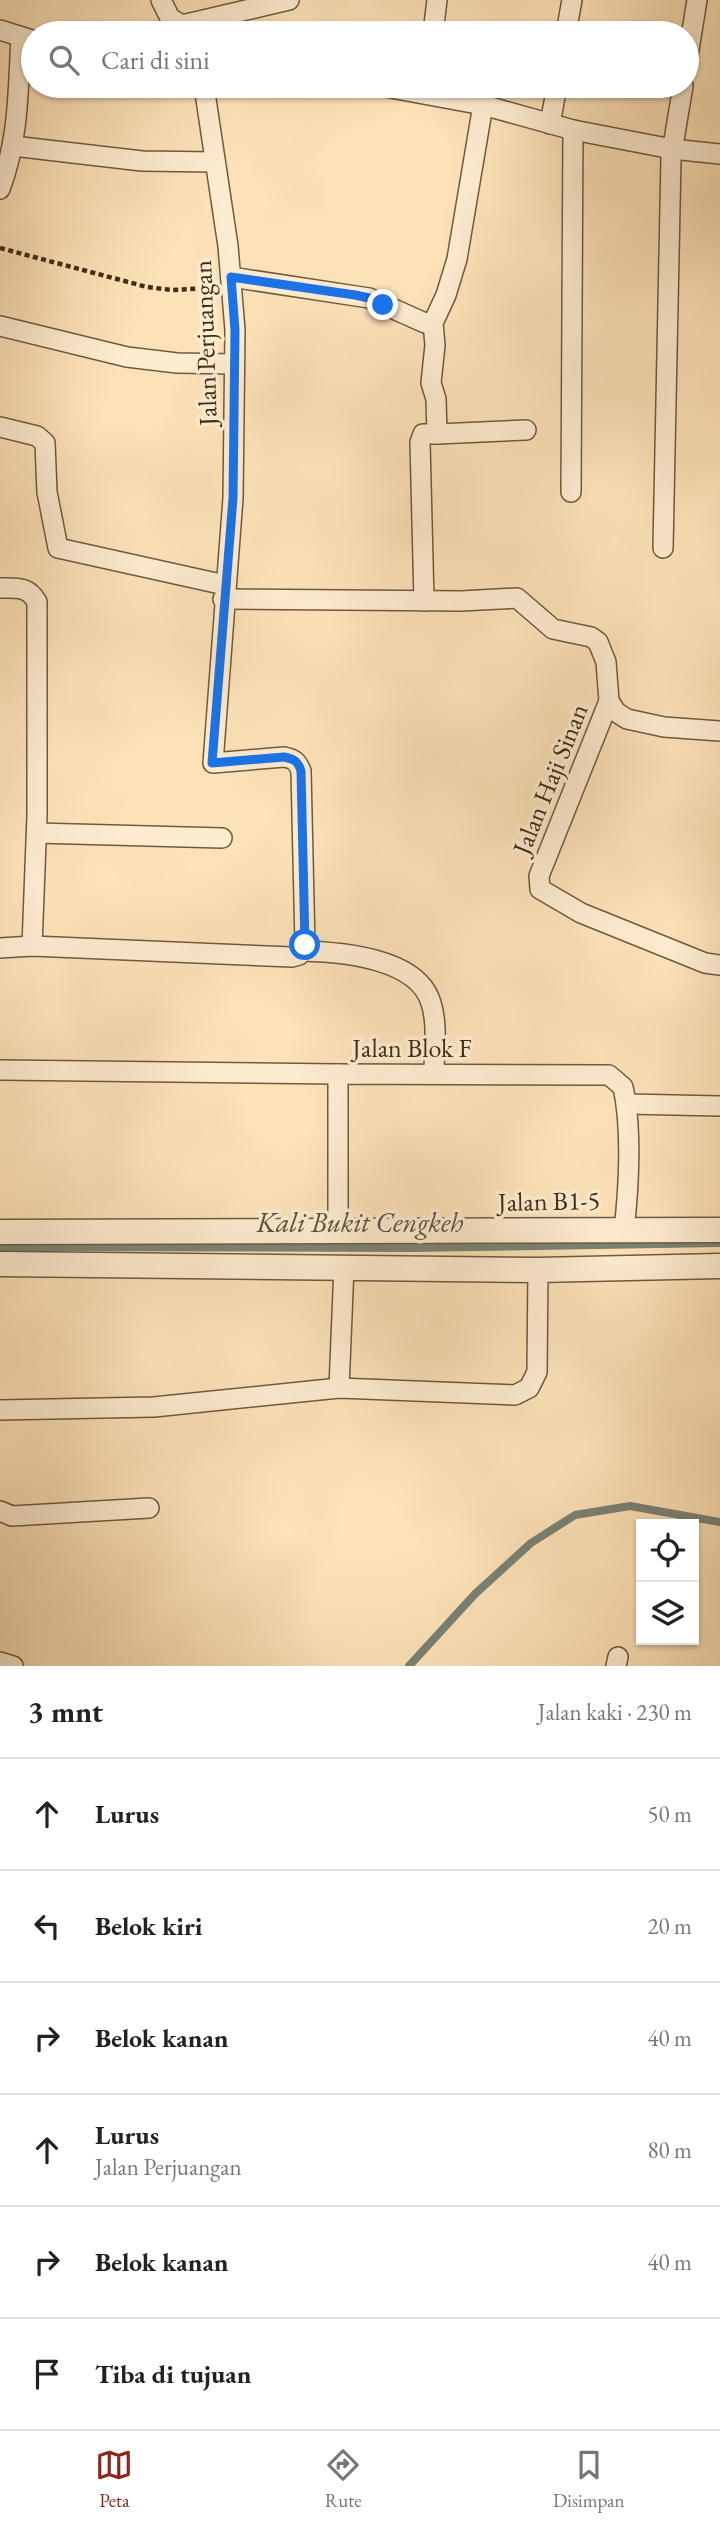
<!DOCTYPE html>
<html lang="id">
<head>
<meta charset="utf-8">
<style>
  body { margin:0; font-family:"EB Garamond",serif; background:#f6f6f6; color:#222 }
  .controls { position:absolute; right:21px; bottom:21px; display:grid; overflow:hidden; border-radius:0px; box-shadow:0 2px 5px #0004 }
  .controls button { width:63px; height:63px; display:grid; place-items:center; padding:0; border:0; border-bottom:2px solid #e0e0e0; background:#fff; color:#222; font:35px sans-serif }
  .stop { position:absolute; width:21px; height:21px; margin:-16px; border:5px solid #1a73e8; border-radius:50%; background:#fff }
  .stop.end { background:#1a73e8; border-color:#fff; box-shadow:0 2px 7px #0008 }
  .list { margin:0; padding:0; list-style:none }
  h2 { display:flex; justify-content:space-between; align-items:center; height:91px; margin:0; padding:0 28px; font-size:30px }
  h2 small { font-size:23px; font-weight:400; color:#767676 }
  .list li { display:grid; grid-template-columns:46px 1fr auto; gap:21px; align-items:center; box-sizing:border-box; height:112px; padding:0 28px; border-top:2px solid #e0e0e0 }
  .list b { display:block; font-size:26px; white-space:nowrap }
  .list p { margin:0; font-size:23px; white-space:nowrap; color:#767676 }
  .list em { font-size:23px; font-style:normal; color:#767676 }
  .icon { flex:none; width:38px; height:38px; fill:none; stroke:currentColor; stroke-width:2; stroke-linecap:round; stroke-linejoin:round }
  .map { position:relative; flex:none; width:720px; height:1666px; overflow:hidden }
  .search { position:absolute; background:#fff; box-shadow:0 2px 5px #0004; left:21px; right:21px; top:21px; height:77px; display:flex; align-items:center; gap:18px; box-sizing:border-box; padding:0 24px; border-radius:38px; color:#767676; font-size:26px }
  .sheet { height:763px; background:#fff }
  nav { display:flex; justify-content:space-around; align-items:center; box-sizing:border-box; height:98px; border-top:2px solid #e0e0e0; background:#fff; font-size:19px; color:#767676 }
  nav a { display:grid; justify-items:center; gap:4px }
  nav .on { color:#8f2418 }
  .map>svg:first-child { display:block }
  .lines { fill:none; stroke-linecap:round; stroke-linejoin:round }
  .stream { stroke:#7a8376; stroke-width:8 }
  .minor-casing { stroke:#6e5a3d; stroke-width:22 }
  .tertiary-casing { stroke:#6e5a3d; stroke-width:27 }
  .path { stroke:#3f2d14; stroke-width:4.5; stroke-dasharray:5 3.5; stroke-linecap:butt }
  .minor { stroke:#feecd1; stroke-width:19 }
  .tertiary { stroke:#feecd1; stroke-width:24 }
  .route { stroke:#1a73e8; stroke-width:9 }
  .labels { text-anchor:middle; stroke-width:7; stroke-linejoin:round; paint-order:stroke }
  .street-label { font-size:26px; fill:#3f2d14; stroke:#feecd1 }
  .water-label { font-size:28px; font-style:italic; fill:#58513d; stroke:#feecd1 }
</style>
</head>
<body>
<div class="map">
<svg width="720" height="1666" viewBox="0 0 720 1666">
  <rect width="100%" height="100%" fill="#fde2b8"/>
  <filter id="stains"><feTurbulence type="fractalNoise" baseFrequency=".00286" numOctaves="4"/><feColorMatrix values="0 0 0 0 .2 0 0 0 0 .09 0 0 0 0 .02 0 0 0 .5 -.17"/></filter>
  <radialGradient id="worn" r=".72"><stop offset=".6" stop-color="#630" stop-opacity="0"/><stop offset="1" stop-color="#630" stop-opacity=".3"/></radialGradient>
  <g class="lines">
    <g class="stream">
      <path d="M 0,1247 L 410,1248 L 720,1243"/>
      <path d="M 409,1666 L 475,1594 L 531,1543 L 575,1515 L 630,1506 L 720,1522"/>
    </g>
    <defs>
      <g id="minor">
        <path d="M 161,0 L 170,18 L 182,25 L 289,0"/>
        <path d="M 0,30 L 32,40"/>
        <path d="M 433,33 L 437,0"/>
        <path d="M 566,33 L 572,0"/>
        <path d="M 687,62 L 697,0"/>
        <path d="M 380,86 L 483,105 L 573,130 L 672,149 L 720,154"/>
        <path d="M 550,124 L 557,86"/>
        <path d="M 13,146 L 142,161 L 215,162"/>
        <path d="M 0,189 C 19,139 18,90 21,37"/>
        <path d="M 231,277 L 369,298 L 425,323 L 433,323"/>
        <path d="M 0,326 L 127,357 L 177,363 L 234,364"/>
        <path d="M 0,427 L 37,436 L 45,443 L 47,492 L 58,548 L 225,585"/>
        <path d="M 437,434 L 526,430"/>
        <path d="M 571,492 L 573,130"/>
        <path d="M 663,548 L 671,158 L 683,86"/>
        <path d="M 0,588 C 17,588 28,586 37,602 L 37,816 L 32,946"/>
        <path d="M 223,599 L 461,601 L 517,598 L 553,629 L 591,637 L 598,642 L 606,662 L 609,701 L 616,712 L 627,719 L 664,727 L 720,731"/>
        <path d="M 424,601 L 420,442 L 423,434 L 437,434 L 436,399 L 431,383 L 435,345 L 433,323 L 446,295 L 457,259 L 483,105"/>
        <path d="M 609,701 L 539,876 L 540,889 L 581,913 L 705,963 L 720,965"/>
        <path d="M 37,833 L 222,838"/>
        <path d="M 0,948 L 32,946 L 292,957 L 299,955 L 305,945 L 301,771 C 297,761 294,759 284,757 L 213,763 L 233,498 L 235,330 L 228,246 L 204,86"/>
        <path d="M 303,951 C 341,952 418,958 431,1003 C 438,1024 434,1051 434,1073"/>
        <path d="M 0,1070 L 338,1074"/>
        <path d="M 627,1104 L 720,1106"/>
        <path d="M 336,1233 L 338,1211 L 338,1074 L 609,1075 L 623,1087 C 632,1128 629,1187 624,1230"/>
        <path d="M 339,1388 L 344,1267"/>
        <path d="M 0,1410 L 154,1407 L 339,1388 L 515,1395 L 529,1388 L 537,1372 L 538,1270"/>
        <path d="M 0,1511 L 12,1516 L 149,1508"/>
        <path d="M 0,1662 L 13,1666"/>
        <path d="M 616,1666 L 618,1657"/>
      </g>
      <g id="tertiary">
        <path d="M 0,1232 L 720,1230"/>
        <path d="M 0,1264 L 538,1270 L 720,1266"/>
      </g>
    </defs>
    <use href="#minor" class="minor-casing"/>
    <use href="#tertiary" class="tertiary-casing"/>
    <path class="path" d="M 0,248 L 147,287 L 172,290 L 211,288"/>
    <use href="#minor" class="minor"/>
    <use href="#tertiary" class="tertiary"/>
  </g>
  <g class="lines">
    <path class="route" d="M 305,945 L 301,771 C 298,761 294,759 284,757 L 212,763 L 233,498 L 235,330 L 231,277 L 355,295 L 369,298 L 383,305"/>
  </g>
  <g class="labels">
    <g class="street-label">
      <text transform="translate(205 343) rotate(-92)" y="9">Jalan Perjuangan</text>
      <text transform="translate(550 779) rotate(-68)" y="9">Jalan Haji Sinan</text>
      <text x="412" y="1057">Jalan Blok F</text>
      <text transform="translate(549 1201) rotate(-1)" y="9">Jalan B1-5</text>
    </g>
    <g class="water-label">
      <text x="360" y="1232">Kali Bukit Cengkeh</text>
    </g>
  </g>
  <rect width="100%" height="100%" filter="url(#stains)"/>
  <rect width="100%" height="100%" fill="url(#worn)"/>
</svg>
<div class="controls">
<button><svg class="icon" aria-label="locate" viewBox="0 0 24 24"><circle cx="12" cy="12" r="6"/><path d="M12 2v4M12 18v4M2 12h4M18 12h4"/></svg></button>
<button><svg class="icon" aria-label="layers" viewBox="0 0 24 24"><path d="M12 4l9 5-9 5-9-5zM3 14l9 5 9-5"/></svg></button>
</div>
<div class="stop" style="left:305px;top:945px"></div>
<div class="stop end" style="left:383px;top:305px"></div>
<div class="search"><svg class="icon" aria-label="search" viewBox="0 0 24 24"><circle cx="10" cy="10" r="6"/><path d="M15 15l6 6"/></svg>Cari di sini</div>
</div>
<section class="sheet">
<h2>3 mnt<small>Jalan kaki · 230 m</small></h2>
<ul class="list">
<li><svg class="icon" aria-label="ahead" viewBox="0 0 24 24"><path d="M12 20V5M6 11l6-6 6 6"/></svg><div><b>Lurus</b></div><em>50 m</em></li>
<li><svg class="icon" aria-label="left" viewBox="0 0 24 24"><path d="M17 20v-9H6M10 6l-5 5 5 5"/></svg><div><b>Belok kiri</b></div><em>20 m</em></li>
<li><svg class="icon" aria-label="right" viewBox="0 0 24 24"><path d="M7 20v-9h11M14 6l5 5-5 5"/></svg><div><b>Belok kanan</b></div><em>40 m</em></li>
<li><svg class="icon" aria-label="ahead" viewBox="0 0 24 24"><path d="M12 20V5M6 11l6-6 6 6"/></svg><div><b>Lurus</b><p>Jalan Perjuangan</p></div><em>80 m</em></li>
<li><svg class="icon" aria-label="right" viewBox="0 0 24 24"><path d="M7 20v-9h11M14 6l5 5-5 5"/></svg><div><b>Belok kanan</b></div><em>40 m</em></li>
<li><svg class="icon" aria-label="arrive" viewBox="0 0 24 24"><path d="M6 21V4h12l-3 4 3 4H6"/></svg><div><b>Tiba di tujuan</b></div></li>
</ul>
</section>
<nav>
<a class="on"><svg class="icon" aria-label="map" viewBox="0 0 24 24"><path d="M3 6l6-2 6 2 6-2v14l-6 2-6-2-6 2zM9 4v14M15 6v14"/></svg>Peta</a>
<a><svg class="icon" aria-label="directions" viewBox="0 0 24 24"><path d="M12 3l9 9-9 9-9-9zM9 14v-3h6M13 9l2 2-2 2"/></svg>Rute</a>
<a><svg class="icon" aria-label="saved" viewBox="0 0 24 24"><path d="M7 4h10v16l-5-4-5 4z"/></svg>Disimpan</a>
</nav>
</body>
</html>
